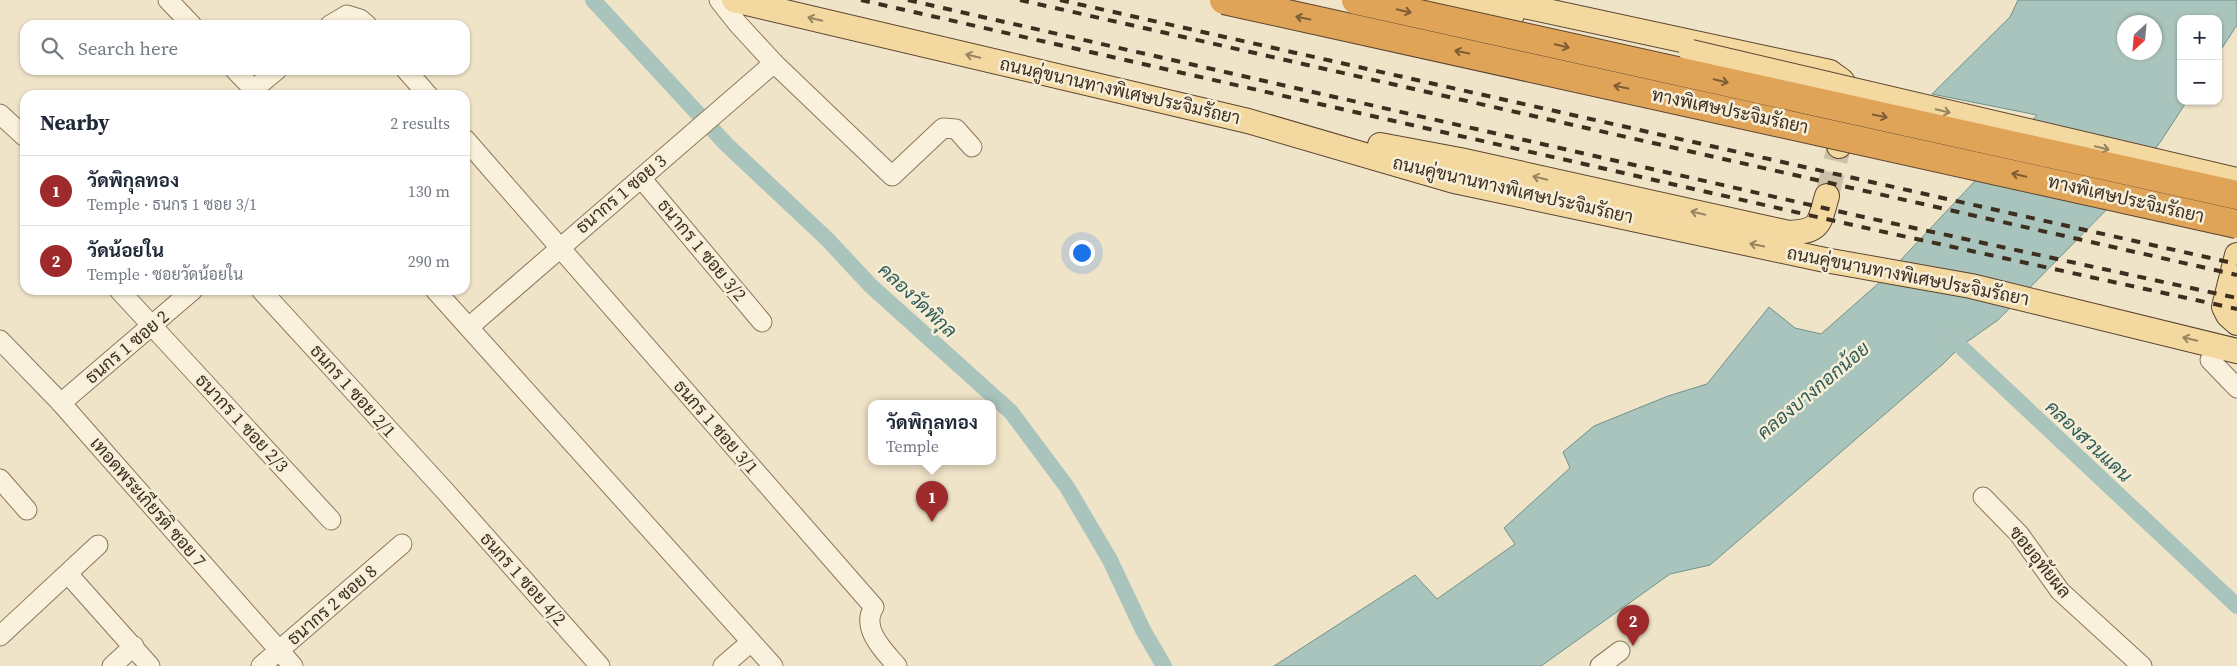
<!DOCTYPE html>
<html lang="en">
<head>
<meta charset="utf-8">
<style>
  body { margin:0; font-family:"Source Serif 4",Sarabun,serif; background:#f6f6f7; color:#1f2937 }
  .controls { position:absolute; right:15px; top:15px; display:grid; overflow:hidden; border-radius:10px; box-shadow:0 1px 4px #0004 }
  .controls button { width:45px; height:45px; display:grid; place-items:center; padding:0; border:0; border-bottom:1px solid #e0e1e3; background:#fff; color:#1f2937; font:25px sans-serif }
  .compass { position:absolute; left:2117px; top:15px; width:45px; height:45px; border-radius:50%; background:#fff; box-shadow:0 1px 4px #0004; rotate:206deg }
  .you { position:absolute; left:1081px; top:252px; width:18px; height:18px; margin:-12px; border:4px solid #fff; border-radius:50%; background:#1a73e8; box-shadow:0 0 0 8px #1a73e833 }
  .badge { display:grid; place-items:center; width:32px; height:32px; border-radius:50%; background:#9e2a2b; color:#fff; font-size:16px; font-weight:700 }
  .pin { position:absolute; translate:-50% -41px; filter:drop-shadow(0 1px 2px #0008) }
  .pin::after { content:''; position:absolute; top:26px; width:18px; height:15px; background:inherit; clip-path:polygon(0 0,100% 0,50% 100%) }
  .popup { position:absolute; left:868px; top:400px; width:128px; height:65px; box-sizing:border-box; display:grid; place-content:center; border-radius:10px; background:#fff; filter:drop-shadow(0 1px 4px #0005); font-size:16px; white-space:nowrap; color:#747a83 }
  .popup b { font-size:19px; color:#1f2937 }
  .popup::after { content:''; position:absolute; left:50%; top:100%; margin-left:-10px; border:10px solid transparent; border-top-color:#fff }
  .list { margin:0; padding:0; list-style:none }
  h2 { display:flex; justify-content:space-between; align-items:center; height:65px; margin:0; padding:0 20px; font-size:21px }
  h2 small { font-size:16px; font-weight:400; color:#747a83 }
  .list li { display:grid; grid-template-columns:32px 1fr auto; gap:15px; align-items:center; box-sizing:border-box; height:70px; padding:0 20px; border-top:1px solid #e0e1e3 }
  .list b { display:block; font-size:19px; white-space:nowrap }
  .list p { margin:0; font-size:16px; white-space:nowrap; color:#747a83 }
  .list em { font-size:16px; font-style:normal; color:#747a83 }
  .icon { flex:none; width:28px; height:28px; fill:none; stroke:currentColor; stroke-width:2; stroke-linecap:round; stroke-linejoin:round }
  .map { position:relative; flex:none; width:2237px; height:666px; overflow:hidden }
  .search { position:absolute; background:#fff; box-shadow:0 1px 4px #0004; left:20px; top:20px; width:450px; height:55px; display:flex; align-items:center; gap:12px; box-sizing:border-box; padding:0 18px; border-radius:15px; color:#747a83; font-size:19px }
  .panel { position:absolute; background:#fff; box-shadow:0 1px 4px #0004; left:20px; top:90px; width:450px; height:205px; border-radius:15px }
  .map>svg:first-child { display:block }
  .water { fill:#a9c4bc; stroke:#6f938a; fill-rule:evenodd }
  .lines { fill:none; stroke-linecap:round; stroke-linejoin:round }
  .canal { stroke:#a9c4bc; stroke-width:16 }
  .major-tunnel { stroke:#ccc0a6; stroke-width:24; stroke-dasharray:24 12; stroke-linecap:butt }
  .minor-casing { stroke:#8d765c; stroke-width:21 }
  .major-casing { stroke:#5b4430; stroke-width:26 }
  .minor { stroke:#faf1dc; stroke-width:19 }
  .major { stroke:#f3d9a0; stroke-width:24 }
  .rail { stroke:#3d2e20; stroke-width:4; stroke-dasharray:9 9; stroke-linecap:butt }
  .major-bridge-casing { stroke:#5b4430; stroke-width:26; stroke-linecap:butt }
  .highway-bridge-casing { stroke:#5b4430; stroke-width:30; stroke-linecap:butt }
  .major-bridge { stroke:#f3d9a0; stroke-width:24 }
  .highway-bridge { stroke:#e0a458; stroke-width:28 }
  .oneway { stroke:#7e5d36 }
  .oneway2 { stroke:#988460 }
  .labels { text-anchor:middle; stroke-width:5; stroke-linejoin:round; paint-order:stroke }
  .street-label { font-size:18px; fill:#3d2e20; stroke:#f7eed8 }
  .water-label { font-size:19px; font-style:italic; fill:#2f5d5a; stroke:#f7eed8 }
</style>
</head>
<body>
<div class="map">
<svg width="2237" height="666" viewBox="0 0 2237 666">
  <rect width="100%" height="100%" fill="#f0e4c8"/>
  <path class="water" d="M 2018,0 L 2237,0 L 2237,25 L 2218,54 L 2218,19 L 2181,19 L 2181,101 L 2187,101 L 2161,141 L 2117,199 L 1998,320 L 1961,346 L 1943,364 L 1710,565 L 1670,574 L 1541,666 L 1274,666 L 1415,575 L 1437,599 L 1515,544 L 1504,528 L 1570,468 L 1563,452 L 1594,426 L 1668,396 L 1707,384 L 1769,307 L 1795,328 L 1821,334 L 1880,282 L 2037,115 L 1932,94 L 2010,17 ZM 2124,22 L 2154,22 L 2154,52 L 2124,52 Z"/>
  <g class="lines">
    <g class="canal">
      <path d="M 593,0 L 726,144 L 827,239 L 871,286 L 1011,412 L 1067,487 L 1110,560 L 1143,630 L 1164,666"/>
      <path d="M 1945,332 L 2237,606"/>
    </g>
    <path class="major-tunnel" d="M 1827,196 L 1839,146"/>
    <defs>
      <g id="minor">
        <path d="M 168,0 L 192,25"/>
        <path d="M 719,0 L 738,24 L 774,63 L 892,176 L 943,128 L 956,129 L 972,147"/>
        <path d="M 330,25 L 347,15 L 360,19 L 367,25"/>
        <path d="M 235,70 L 259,95"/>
        <path d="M 406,70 L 428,95"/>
        <path d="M 254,89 L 277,70"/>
        <path d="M 0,114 L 25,137"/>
        <path d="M 465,139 L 874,607 C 860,628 884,651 897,666"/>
        <path d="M 641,178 L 762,322"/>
        <path d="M 119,290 L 331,520"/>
        <path d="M 261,290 L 445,491 L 600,666"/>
        <path d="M 435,290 L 773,666"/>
        <path d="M 469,327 L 774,63"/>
        <path d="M 0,340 L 61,403 L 293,666"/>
        <path d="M 2210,360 L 2237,388"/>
        <path d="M 61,403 L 193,290"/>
        <path d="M 0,479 L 27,510"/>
        <path d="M 1983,497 L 2019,534 L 2060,591 L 2142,666"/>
        <path d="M 68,574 L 150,666"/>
        <path d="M 0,636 L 98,545"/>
        <path d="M 112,666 L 134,646"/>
        <path d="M 261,666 L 402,544"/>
        <path d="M 723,666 L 751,642"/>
        <path d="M 1600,666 L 1620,651"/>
      </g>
      <g id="major">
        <path d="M 734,0 L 1248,121 L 1454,181 L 1825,260 L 1971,286 L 2237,351"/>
        <path d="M 1438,0 L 1512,15"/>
        <path d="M 1496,0 L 1830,72 C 1833,75 1839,78 1842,81 C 1856,97 1843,128 1839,146"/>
        <path d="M 1380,145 L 1460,160 L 1789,233 C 1821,231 1819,224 1827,196"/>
        <path d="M 2237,255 L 2224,307 L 2228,315 L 2237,323"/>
      </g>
    </defs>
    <use href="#minor" class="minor-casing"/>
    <use href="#major" class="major-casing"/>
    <use href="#minor" class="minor"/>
    <use href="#major" class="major"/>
    <g class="rail">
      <path d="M 861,0 L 1857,226 L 2237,309"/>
      <path d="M 908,0 L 1859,216 L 2237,298"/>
      <path d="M 1020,0 L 2237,275"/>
      <path d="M 1060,0 L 2237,264"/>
    </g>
    <defs>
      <path id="major-bridge" d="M 1691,52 L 2237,180"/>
      <g id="highway-bridge">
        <path d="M 1224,0 L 2237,224"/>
        <path d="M 1356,0 L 2237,195"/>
      </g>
    </defs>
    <use href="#major-bridge" class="major-bridge-casing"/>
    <use href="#highway-bridge" class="highway-bridge-casing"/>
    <use href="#major-bridge" class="major-bridge"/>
    <use href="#highway-bridge" class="highway-bridge"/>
  </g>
  <defs><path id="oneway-shaft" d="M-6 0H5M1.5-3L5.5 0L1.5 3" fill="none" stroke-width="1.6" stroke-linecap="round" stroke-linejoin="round" transform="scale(1.25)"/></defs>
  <g class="oneway">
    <use href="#oneway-shaft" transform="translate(1404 11) rotate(13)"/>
    <use href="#oneway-shaft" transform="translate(1303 18) rotate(-168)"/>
    <use href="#oneway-shaft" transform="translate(1562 46) rotate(13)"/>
    <use href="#oneway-shaft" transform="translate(1462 52) rotate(-168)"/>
    <use href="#oneway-shaft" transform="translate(1721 81) rotate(13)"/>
    <use href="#oneway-shaft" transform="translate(1621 87) rotate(-168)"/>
    <use href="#oneway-shaft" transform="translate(1880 116) rotate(12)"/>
    <use href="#oneway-shaft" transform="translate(2019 175) rotate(-167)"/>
  </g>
  <g class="oneway2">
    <use href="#oneway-shaft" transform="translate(815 19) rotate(-167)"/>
    <use href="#oneway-shaft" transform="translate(973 56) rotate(-167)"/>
    <use href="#oneway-shaft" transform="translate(1943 111) rotate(13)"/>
    <use href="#oneway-shaft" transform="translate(2102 148) rotate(13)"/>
    <use href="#oneway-shaft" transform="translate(1540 178) rotate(-167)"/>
    <use href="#oneway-shaft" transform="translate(1698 213) rotate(-167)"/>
    <use href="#oneway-shaft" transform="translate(1757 245) rotate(-168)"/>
    <use href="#oneway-shaft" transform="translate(2190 339) rotate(-166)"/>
  </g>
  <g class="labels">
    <g class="street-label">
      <text transform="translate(1120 91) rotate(13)" y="6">ถนนคู่ขนานทางพิเศษประจิมรัถยา</text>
      <text transform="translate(1730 111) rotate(12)" y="6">ทางพิเศษประจิมรัถยา</text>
      <text transform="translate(1513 190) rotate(13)" y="6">ถนนคู่ขนานทางพิเศษประจิมรัถยา</text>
      <text transform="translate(621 194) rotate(-40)" y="6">ธนากร 1 ซอย 3</text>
      <text transform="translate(2126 199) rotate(13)" y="6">ทางพิเศษประจิมรัถยา</text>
      <text transform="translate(702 250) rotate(50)" y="6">ธนากร 1 ซอย 3/2</text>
      <text transform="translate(1908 276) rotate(11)" y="6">ถนนคู่ขนานทางพิเศษประจิมรัถยา</text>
      <text transform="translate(127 347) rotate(-40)" y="6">ธนกร 1 ซอย 2</text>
      <text transform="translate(353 391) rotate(48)" y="6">ธนกร 1 ซอย 2/1</text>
      <text transform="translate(242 423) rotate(47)" y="6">ธนากร 1 ซอย 2/3</text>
      <text transform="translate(716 427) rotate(49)" y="6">ธนกร 1 ซอย 3/1</text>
      <text transform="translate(148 502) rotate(49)" y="6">เทอดพระเกียรติ ซอย 7</text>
      <text transform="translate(2040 562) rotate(51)" y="6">ซอยอุทัยผล</text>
      <text transform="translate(523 579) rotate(48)" y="6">ธนกร 1 ซอย 4/2</text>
      <text transform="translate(332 605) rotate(-41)" y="6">ธนากร 2 ซอย 8</text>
    </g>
    <g class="water-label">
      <text transform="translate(918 300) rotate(43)" y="7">คลองวัดพิกุล</text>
      <text transform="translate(1813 390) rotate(-40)" y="7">คลองบางกอกน้อย</text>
      <text transform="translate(2089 441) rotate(43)" y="7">คลองสวนแดน</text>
    </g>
  </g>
</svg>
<div class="controls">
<button>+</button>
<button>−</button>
</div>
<svg class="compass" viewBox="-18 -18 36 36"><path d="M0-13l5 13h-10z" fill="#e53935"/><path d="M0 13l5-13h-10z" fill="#747a83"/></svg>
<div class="you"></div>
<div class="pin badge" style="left:932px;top:522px">1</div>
<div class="popup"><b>วัดพิกุลทอง</b>Temple</div>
<div class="pin badge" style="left:1633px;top:646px">2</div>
<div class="search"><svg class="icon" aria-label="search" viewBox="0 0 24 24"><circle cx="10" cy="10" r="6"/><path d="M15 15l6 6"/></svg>Search here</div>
<section class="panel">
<h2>Nearby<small>2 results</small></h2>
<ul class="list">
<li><span class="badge">1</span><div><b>วัดพิกุลทอง</b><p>Temple · ธนกร 1 ซอย 3/1</p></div><em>130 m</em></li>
<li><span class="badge">2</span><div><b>วัดน้อยใน</b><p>Temple · ซอยวัดน้อยใน</p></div><em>290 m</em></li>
</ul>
</section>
</div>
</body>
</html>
